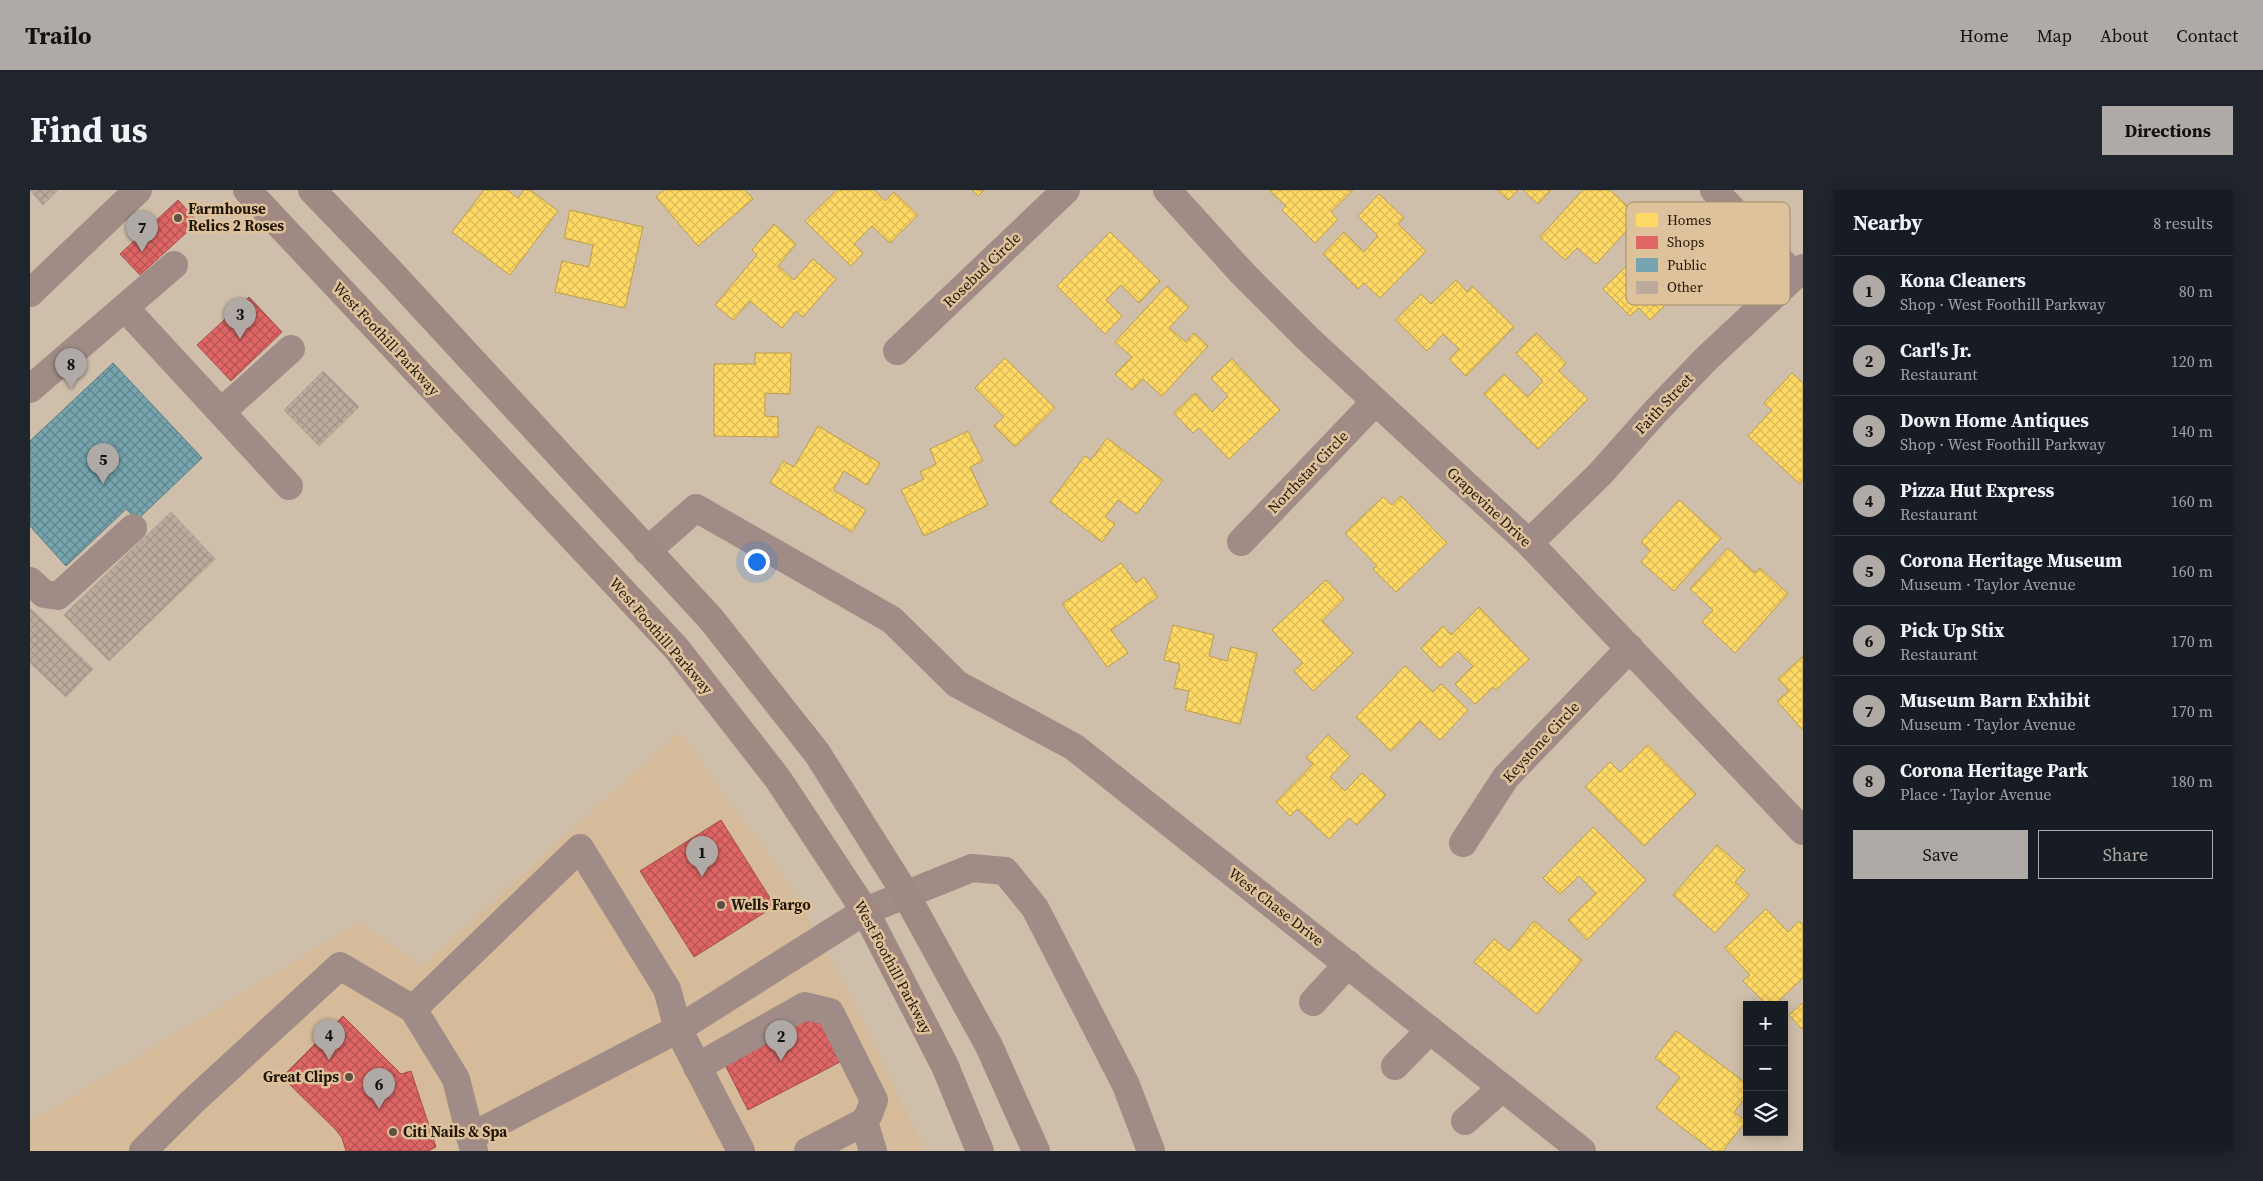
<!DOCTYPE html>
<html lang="en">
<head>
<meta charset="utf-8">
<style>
  body { margin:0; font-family:"Source Serif 4",serif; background:#20242c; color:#f1f3f6 }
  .controls { position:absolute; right:15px; bottom:15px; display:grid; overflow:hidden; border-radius:0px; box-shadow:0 2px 12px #0003 }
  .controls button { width:45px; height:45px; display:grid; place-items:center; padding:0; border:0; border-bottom:1px solid #363941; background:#171b24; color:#f1f3f6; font:25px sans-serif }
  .you { position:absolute; left:726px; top:371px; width:18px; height:18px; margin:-12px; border:4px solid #fff; border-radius:50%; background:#1a73e8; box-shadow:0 0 0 8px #1a73e833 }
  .badge { display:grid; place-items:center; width:32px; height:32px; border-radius:50%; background:#afaaa5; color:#111; font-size:16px; font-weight:700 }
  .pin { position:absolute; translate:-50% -41px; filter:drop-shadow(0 1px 2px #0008) }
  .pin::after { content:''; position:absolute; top:26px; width:18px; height:15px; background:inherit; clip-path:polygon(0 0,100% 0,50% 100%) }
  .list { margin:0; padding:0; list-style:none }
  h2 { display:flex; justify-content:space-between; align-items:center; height:65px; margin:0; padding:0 20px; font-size:21px }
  h2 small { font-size:16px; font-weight:400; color:#9ea1a6 }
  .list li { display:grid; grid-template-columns:32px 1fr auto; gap:15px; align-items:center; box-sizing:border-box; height:70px; padding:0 20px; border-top:1px solid #363941 }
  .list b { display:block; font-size:19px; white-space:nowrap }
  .list p { margin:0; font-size:16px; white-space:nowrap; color:#9ea1a6 }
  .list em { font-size:16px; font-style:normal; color:#9ea1a6 }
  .actions { display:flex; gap:10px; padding:15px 20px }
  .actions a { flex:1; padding:11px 0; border:1px solid #afaaa5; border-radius:0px; text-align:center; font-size:18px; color:#afaaa5 }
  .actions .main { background:#afaaa5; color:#111 }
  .icon { flex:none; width:28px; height:28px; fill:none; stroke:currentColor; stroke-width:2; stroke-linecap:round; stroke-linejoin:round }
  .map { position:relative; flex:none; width:1773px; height:961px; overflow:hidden; border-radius:0px }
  header { display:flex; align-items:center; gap:30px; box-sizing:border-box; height:70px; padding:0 25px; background:#afaaa5; color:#111 }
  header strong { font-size:24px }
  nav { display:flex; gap:28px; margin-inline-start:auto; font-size:18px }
  .intro { display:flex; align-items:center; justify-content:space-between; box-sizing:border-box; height:120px; padding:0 30px }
  h1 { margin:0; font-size:35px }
  .button { padding:12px 22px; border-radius:0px; background:#afaaa5; color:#111; font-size:18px; font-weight:700 }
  main { display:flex; gap:30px; padding:0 30px }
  aside { flex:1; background:#171b24; border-radius:0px; box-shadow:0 2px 12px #0003 }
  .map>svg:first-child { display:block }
  .built { fill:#d5bb99 }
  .homes { fill:url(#homes-cross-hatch); stroke:#bc9e4a }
  .shops { fill:url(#shops-cross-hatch); stroke:#a74e4a }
  .public { fill:url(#public-cross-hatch); stroke:#5c7a7d }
  .building { fill:url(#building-cross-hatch); stroke:#b0a192 }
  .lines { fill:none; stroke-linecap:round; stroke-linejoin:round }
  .minor { stroke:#a08b86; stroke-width:28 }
  .major { stroke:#a08982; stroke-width:28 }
  .poi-dot { fill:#5e5141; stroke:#dec29b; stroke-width:2 }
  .labels { text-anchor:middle; stroke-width:5; stroke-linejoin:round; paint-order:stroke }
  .poi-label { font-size:15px; font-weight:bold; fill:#211608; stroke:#dec29b; text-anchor:start }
  .street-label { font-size:15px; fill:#211608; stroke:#dec29b }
  .key { fill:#dec29b; stroke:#a58e6f; stroke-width:1 }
  .key-label { font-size:14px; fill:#211608 }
</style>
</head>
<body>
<header>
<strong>Trailo</strong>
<nav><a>Home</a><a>Map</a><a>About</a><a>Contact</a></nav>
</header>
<div class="intro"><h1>Find us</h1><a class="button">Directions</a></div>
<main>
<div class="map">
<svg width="1773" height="961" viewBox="0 0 1773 961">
  <defs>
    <pattern id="homes-cross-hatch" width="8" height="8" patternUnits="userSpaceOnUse" patternTransform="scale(1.25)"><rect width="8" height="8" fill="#ffd966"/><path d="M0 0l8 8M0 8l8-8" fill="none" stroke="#daba57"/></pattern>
    <pattern id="shops-cross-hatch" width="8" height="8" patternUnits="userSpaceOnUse" patternTransform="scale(1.25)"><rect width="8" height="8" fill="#e06666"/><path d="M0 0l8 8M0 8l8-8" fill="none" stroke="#b55352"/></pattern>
    <pattern id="public-cross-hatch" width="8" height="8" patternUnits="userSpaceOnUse" patternTransform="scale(1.25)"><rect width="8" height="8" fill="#76a5af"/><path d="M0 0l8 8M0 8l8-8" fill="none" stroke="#60858c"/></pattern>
    <pattern id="building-cross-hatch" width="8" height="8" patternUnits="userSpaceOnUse" patternTransform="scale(1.25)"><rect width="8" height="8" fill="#baab9d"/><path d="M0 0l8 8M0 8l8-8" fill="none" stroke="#a09286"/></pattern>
  </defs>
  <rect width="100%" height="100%" fill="#cfbfaa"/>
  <path class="built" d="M 649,542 L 759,693 L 816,797 L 896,961 L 0,961 L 0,932 L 329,732 L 392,776 Z"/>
  <g class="homes">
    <path d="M 454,0 L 477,0 L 488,8 L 494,0 L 500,0 L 528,21 L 480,85 L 422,42 Z"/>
    <path d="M 634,0 L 715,0 L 723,9 L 668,56 L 626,7 Z"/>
    <path d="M 807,0 L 844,0 L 855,11 L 864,2 L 888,25 L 860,53 L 842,36 L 824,54 L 833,63 L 821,76 L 775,31 Z"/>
    <path d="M 942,0 L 954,0 L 948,6 Z"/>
    <path d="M 1239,0 L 1323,0 L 1301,22 L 1308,29 L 1285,53 L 1252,20 L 1256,16 Z"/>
    <path d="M 1467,0 L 1488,0 L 1478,10 Z"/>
    <path d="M 1493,0 L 1521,0 L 1508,14 Z"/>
    <path d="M 1553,0 L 1580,0 L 1609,27 L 1566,74 L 1547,58 L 1535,70 L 1510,47 Z"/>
    <path d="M 1349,4 L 1374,28 L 1368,34 L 1396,61 L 1350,108 L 1334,93 L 1328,99 L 1293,64 L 1314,42 L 1334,62 L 1348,46 L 1328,26 Z"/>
    <path d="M 540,20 L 613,37 L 595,118 L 525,102 L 532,71 L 559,77 L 563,55 L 534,48 Z"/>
    <path d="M 744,34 L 766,54 L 748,76 L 764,90 L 783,69 L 806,89 L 773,127 L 766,121 L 752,138 L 720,111 L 703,130 L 685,115 L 727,65 L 722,60 Z"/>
    <path d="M 1080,42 L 1130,91 L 1109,113 L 1091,95 L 1076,110 L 1092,126 L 1075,144 L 1027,96 Z"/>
    <path d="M 1630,43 L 1657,71 L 1647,80 L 1659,92 L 1620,130 L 1609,118 L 1600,126 L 1573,99 Z"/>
    <path d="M 1426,90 L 1437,102 L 1442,96 L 1484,137 L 1436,186 L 1419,169 L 1429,159 L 1413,144 L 1397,161 L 1366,130 L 1391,104 L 1401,114 Z"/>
    <path d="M 1137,96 L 1159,117 L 1139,138 L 1156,152 L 1164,143 L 1178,156 L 1132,206 L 1113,189 L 1102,200 L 1085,184 L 1102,167 L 1085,152 Z"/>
    <path d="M 1506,143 L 1536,173 L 1529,181 L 1558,209 L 1508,259 L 1454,204 L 1474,184 L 1498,207 L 1513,191 L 1486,163 Z"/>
    <path d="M 725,163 L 761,163 L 760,204 L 735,203 L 735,226 L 748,227 L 748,247 L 684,246 L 684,174 L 725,174 Z"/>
    <path d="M 975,168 L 1025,218 L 985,257 L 964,236 L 974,227 L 945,198 Z"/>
    <path d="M 1202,169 L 1250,220 L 1199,269 L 1169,238 L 1163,243 L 1144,223 L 1165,203 L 1182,222 L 1198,206 L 1181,188 Z"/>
    <path d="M 1762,183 L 1773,193 L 1773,290 L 1770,294 L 1718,246 L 1742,220 L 1734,213 Z"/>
    <path d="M 788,236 L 850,273 L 837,295 L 814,281 L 803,300 L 836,320 L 822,342 L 740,293 L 753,271 L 764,277 Z"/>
    <path d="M 938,241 L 953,271 L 940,277 L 958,315 L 894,346 L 871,300 L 894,289 L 890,282 L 906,274 L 900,259 Z"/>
    <path d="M 1077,248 L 1133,290 L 1107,324 L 1088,310 L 1075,327 L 1085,334 L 1072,352 L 1020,312 L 1055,266 L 1061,270 Z"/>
    <path d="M 1371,306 L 1417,353 L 1366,402 L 1343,379 L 1347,376 L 1315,343 L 1353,307 L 1362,315 Z"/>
    <path d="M 1649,310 L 1691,348 L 1644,401 L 1611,372 L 1620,361 L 1611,352 Z"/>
    <path d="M 1698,358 L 1725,383 L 1730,378 L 1758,404 L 1705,463 L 1672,432 L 1683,420 L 1660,399 Z"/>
    <path d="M 1091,373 L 1106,393 L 1114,387 L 1128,407 L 1081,440 L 1098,463 L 1077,477 L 1032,414 Z"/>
    <path d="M 1296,390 L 1314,409 L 1292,431 L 1323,463 L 1283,501 L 1264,481 L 1273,473 L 1242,440 Z"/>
    <path d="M 1449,417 L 1499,469 L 1466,500 L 1463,497 L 1445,514 L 1425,494 L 1443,476 L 1428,461 L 1410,478 L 1391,458 L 1413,436 L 1421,445 Z"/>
    <path d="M 1143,435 L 1184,445 L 1179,466 L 1197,471 L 1201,457 L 1227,463 L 1210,534 L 1155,520 L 1159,501 L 1144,498 L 1150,474 L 1134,470 Z"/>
    <path d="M 1773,466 L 1773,540 L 1747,511 L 1759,501 L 1748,489 Z"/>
    <path d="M 1375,476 L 1403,502 L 1411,494 L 1438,520 L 1410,550 L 1390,531 L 1361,561 L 1326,527 Z"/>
    <path d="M 1298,545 L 1320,566 L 1300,587 L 1315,601 L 1332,583 L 1356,605 L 1327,635 L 1319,628 L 1299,649 L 1267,619 L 1260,626 L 1246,612 L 1283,574 L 1276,568 Z"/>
    <path d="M 1618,555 L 1666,604 L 1614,656 L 1555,597 L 1580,572 L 1590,582 Z"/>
    <path d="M 1563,637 L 1616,690 L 1557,750 L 1538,730 L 1566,703 L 1549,686 L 1530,704 L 1513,688 Z"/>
    <path d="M 1687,655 L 1715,680 L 1705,692 L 1719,705 L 1685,743 L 1643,705 Z"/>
    <path d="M 1736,719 L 1758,742 L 1769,731 L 1773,736 L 1773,788 L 1744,815 L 1737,815 L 1713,791 L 1720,785 L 1695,758 Z"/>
    <path d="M 1504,731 L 1552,770 L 1507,824 L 1444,772 L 1464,749 L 1479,761 Z"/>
    <path d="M 1773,813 L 1773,840 L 1759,825 Z"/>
    <path d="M 1646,841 L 1717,894 L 1717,906 L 1704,922 L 1716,931 L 1693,961 L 1683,961 L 1626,918 L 1650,887 L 1625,868 Z"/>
  </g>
  <g class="shops">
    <path d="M 148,10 L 168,32 L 110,85 L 90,64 Z"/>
    <path d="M 219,107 L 252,142 L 201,191 L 167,155 Z"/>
    <path d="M 691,630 L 745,716 L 664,767 L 610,681 Z"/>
    <path d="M 785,823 L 810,872 L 718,920 L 693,871 Z"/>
    <path d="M 313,826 L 371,884 L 381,881 L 406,957 L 398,961 L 316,961 L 312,948 L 306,940 L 252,887 Z"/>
  </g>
  <path class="public" d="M 83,173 L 172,268 L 107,330 L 96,319 L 36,376 L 0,336 L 0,251 Z"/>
  <g class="building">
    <path d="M 0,0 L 28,0 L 13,15 Z"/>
    <path d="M 293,181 L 329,217 L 289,256 L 254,220 Z"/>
    <path d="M 141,322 L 185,369 L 79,471 L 34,425 Z"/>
    <path d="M 0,418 L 63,479 L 36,507 L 0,473 Z"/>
  </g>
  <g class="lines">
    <g class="minor">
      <path d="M 1137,0 L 1213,84 L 1277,148 L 1499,353 L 1773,641"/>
      <path d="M 1684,0 L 1765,86"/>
      <path d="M 0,103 L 108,0"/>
      <path d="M 95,118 L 259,296"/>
      <path d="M 867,161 L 1036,0"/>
      <path d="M 0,199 L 144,75"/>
      <path d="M 191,222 L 261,159"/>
      <path d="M 1211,352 L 1345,212"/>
      <path d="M 1499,353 L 1570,284 L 1626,221 L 1676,169 L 1773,78"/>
      <path d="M 617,361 L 666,318 L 862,430 L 927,494 L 1044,557 L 1552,961"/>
      <path d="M 0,391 L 14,404 L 28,406 L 103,338"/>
      <path d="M 1433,653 L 1476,587 L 1600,458"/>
      <path d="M 1283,812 L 1318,774"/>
      <path d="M 383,819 L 550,658 L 637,799 L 648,839 L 711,961"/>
      <path d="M 1365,876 L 1400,840"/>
      <path d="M 667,877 L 775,816 L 800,822 L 844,910 L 839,924 L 834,932"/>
      <path d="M 1435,931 L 1472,898"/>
      <path d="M 440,947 L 648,839 L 835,721 L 942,678 L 975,681 L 1005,718 L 1096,895 L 1121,961"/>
      <path d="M 113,961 L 162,912 L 310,776 L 383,819 L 426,889 L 444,961"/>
      <path d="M 778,961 L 834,932 L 843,961"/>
    </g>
    <g class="major">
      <path d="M 217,0 L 646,458 L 748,589 L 835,721 L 915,876 L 950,961"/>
      <path d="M 282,0 L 356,77 L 681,429 L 787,563 L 875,703 L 959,856 L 1006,961"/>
    </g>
  </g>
  <g class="poi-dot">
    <circle cx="148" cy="28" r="5"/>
    <circle cx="691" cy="715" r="5"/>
    <circle cx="319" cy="887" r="5"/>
    <circle cx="363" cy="942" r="5"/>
  </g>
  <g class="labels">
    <g class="poi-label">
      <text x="158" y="24">Farmhouse<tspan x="158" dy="17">Relics 2 Roses</tspan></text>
      <text x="701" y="720">Wells Fargo</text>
      <text x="309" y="892" text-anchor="end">Great Clips</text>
      <text x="373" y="947">Citi Nails &amp; Spa</text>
    </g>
    <g class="street-label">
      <text transform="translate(952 80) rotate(-44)" y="5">Rosebud Circle</text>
      <text transform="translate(356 149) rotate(47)" y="5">West Foothill Parkway</text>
      <text transform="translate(1634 214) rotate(-47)" y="5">Faith Street</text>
      <text transform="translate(1278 282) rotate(-46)" y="5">Northstar Circle</text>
      <text transform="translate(1459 317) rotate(43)" y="5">Grapevine Drive</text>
      <text transform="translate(631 446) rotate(49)" y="5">West Foothill Parkway</text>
      <text transform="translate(1511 552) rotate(-47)" y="5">Keystone Circle</text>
      <text transform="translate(1246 717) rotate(38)" y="5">West Chase Drive</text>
      <text transform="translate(863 777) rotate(62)" y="5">West Foothill Parkway</text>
    </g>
  </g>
  <rect x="1596" y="12" width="164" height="103" rx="8" class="key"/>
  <rect x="1606" y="23" width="22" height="14" fill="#ffd966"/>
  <rect x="1606" y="46" width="22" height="13" fill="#e06666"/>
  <rect x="1606" y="68" width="22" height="14" fill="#76a5af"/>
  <rect x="1606" y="91" width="22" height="13" fill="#baab9d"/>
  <g class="key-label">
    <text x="1637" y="35">Homes</text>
    <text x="1637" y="57">Shops</text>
    <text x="1637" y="80">Public</text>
    <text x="1637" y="102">Other</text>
  </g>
</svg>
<div class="controls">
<button>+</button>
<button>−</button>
<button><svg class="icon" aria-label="layers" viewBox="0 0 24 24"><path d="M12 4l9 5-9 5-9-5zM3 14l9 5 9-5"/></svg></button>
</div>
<div class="you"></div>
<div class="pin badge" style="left:672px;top:687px">1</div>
<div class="pin badge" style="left:751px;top:871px">2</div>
<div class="pin badge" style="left:210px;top:149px">3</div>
<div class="pin badge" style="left:299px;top:870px">4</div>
<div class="pin badge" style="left:73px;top:294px">5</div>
<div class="pin badge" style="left:349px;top:919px">6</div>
<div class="pin badge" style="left:112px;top:62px">7</div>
<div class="pin badge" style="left:41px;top:199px">8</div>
</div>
<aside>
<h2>Nearby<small>8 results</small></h2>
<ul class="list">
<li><span class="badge">1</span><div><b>Kona Cleaners</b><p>Shop · West Foothill Parkway</p></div><em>80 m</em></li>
<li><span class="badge">2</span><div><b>Carl's Jr.</b><p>Restaurant</p></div><em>120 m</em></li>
<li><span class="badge">3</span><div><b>Down Home Antiques</b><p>Shop · West Foothill Parkway</p></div><em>140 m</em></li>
<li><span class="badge">4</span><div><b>Pizza Hut Express</b><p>Restaurant</p></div><em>160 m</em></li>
<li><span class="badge">5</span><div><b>Corona Heritage Museum</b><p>Museum · Taylor Avenue</p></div><em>160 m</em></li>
<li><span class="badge">6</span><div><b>Pick Up Stix</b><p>Restaurant</p></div><em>170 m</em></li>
<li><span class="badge">7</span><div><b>Museum Barn Exhibit</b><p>Museum · Taylor Avenue</p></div><em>170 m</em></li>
<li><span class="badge">8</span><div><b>Corona Heritage Park</b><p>Place · Taylor Avenue</p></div><em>180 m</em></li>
</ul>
<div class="actions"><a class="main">Save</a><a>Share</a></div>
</aside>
</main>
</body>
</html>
